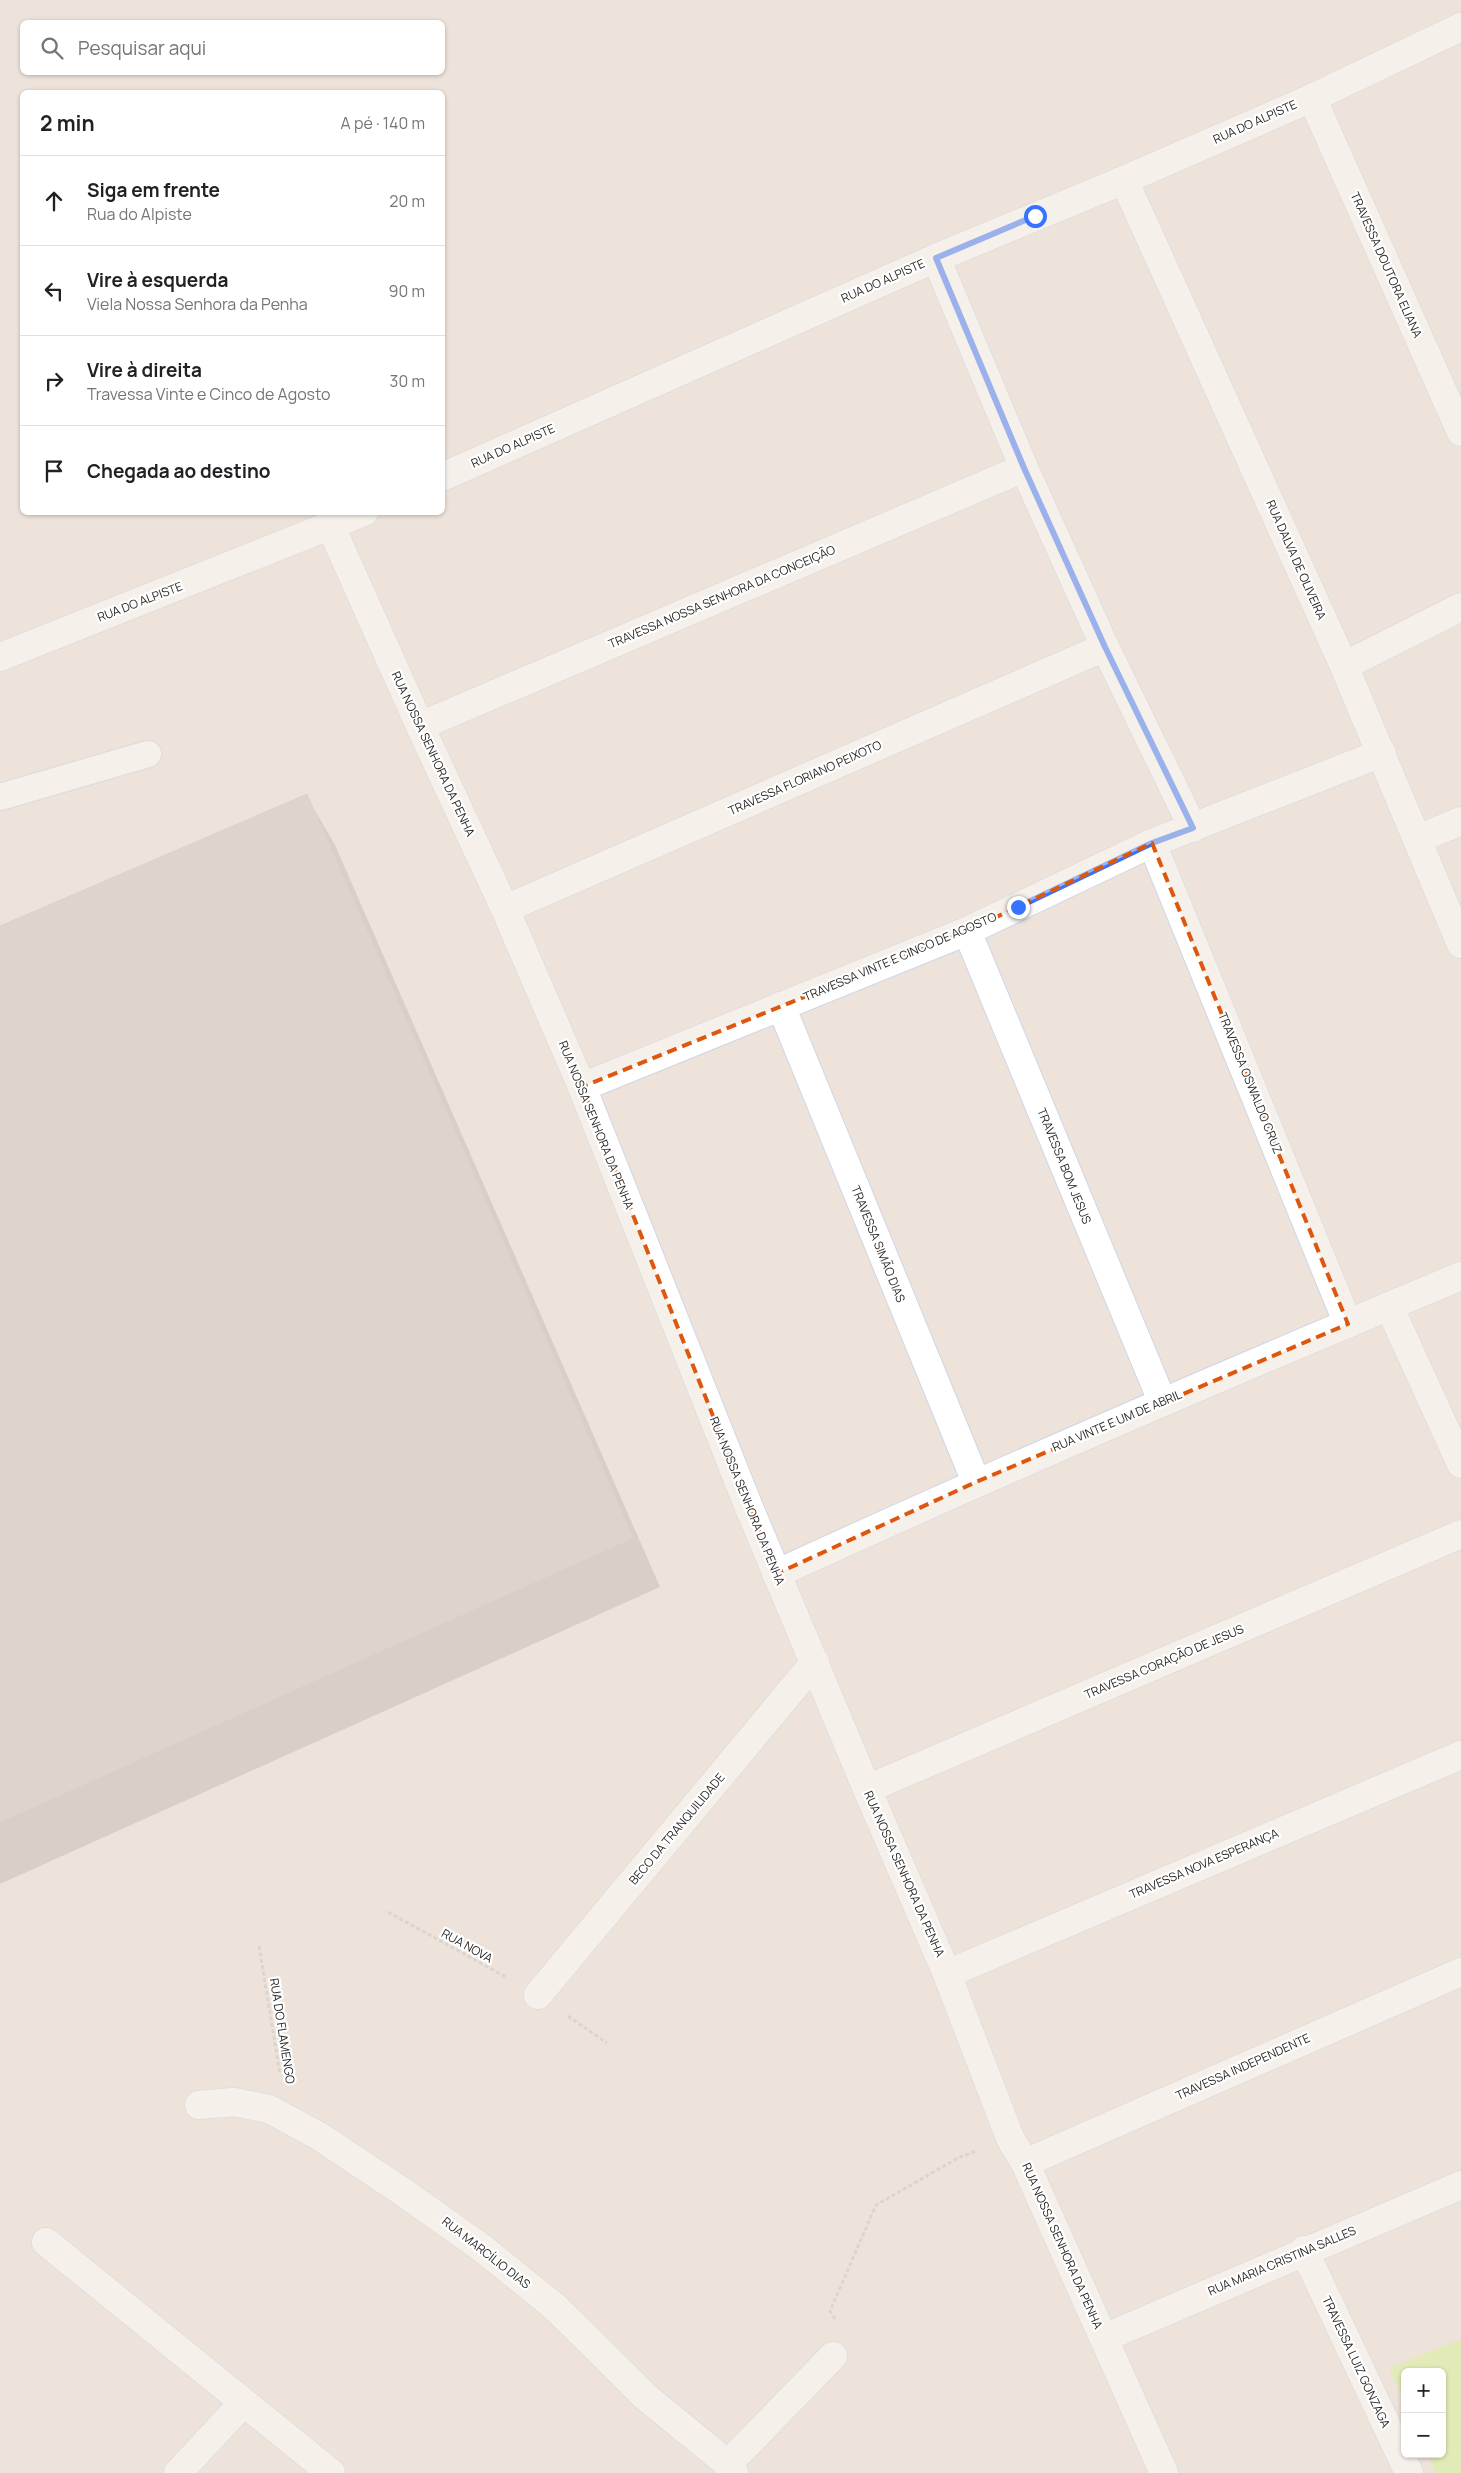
<!DOCTYPE html>
<html lang="pt">
<head>
<meta charset="utf-8">
<style>
  body { margin:0; font-family:Manrope,sans-serif; background:#f6f6f6; color:#202124 }
  .controls { position:absolute; right:15px; bottom:15px; display:grid; overflow:hidden; border-radius:8px; box-shadow:0 1px 4px #0004 }
  .controls button { width:45px; height:45px; display:grid; place-items:center; padding:0; border:0; border-bottom:1px solid #e0e0e0; background:#fff; color:#202124; font:25px sans-serif }
  .stop { position:absolute; width:15px; height:15px; margin:-11px; border:4px solid #3674ff; border-radius:50%; background:#fff }
  .stop.end { background:#3674ff; border-color:#fff; box-shadow:0 1px 5px #0008 }
  .list { margin:0; padding:0; list-style:none }
  h2 { display:flex; justify-content:space-between; align-items:center; height:65px; margin:0; padding:0 20px; font-size:21px }
  h2 small { font-size:16px; font-weight:400; color:#757577 }
  .list li { display:grid; grid-template-columns:32px 1fr auto; gap:15px; align-items:center; box-sizing:border-box; height:90px; padding:0 20px; border-top:1px solid #e0e0e0 }
  .list b { display:block; font-size:19px; white-space:nowrap }
  .list p { margin:0; font-size:16px; white-space:nowrap; color:#757577 }
  .list em { font-size:16px; font-style:normal; color:#757577 }
  .icon { flex:none; width:28px; height:28px; fill:none; stroke:currentColor; stroke-width:2; stroke-linecap:round; stroke-linejoin:round }
  .map { position:relative; flex:none; width:1461px; height:2473px; overflow:hidden }
  .search { position:absolute; background:#fff; box-shadow:0 1px 4px #0004; left:20px; top:20px; width:425px; height:55px; display:flex; align-items:center; gap:12px; box-sizing:border-box; padding:0 18px; border-radius:8px; color:#757577; font-size:19px }
  .panel { position:absolute; background:#fff; box-shadow:0 1px 4px #0004; left:20px; top:90px; width:425px; height:425px; border-radius:8px }
  .map>svg:first-child { display:block }
  .pitch { fill:#d3f28c }
  .shadow { fill:#0003 }
  .building { fill:#c9c0ba; stroke:#c9bfb4 }
  .lines { fill:none; stroke-linecap:round; stroke-linejoin:round }
  .lane-casing { stroke:#cfd6e4; stroke-width:29 }
  .street-casing { stroke:#cfd6e4; stroke-width:30 }
  .path { stroke:#c3c3c3; stroke-width:3; stroke-dasharray:4 2.5; stroke-linecap:butt }
  .lane { stroke:#fff; stroke-width:26 }
  .street { stroke:#fff; stroke-width:28 }
  .route { stroke:#3674ff; stroke-width:6 }
  .marked { fill:none; stroke:#de570e; stroke-width:4; stroke-dasharray:10 6; stroke-linejoin:round }
  .labels { text-anchor:middle; stroke-width:4.5; stroke-linejoin:round; paint-order:stroke }
  .street-label { font-size:12px; fill:#2a2a2a; stroke:#fff }
</style>
</head>
<body>
<div class="map">
<svg width="1461" height="2473" viewBox="0 0 1461 2473">
  <rect width="100%" height="100%" fill="#eee3da"/>
  <path class="pitch" d="M 1461,2339 L 1461,2473 L 1435,2473 L 1427,2454 L 1442,2454 L 1442,2372 L 1405,2372 L 1405,2403 L 1389,2368 Z"/>
  <path class="shadow" d="M 306,795 L 335,845 L 660,1587 L 0,1884 L 0,928 Z"/>
  <path class="building" d="M 307,794 L 633,1538 L 0,1822 L 0,926 Z"/>
  <g class="lines">
    <defs>
      <path id="lane" d="M 0,797 L 148,754"/>
      <g id="street">
        <path d="M 1312,98 L 1461,432"/>
        <path d="M 1124,180 L 1344,666 L 1461,944"/>
        <path d="M 936,258 L 1024,468 L 1105,647 L 1193,828"/>
        <path d="M 442,477 L 936,258 L 1124,180 L 1312,98 L 1461,27"/>
        <path d="M 331,527 L 420,726 L 505,909 L 582,1087 L 748,1505 L 867,1789 L 947,1974 L 1010,2138 L 1025,2163 L 1164,2473"/>
        <path d="M 0,657 L 364,512"/>
        <path d="M 1344,666 L 1461,607"/>
        <path d="M 420,726 L 1024,468"/>
        <path d="M 1418,839 L 1461,821"/>
        <path d="M 1152,843 L 1348,1324"/>
        <path d="M 505,909 L 1105,647"/>
        <path d="M 967,931 L 1162,1401"/>
        <path d="M 781,1006 L 976,1482"/>
        <path d="M 582,1087 L 967,931 L 1152,843 L 1382,753"/>
        <path d="M 1389,1306 L 1461,1464"/>
        <path d="M 776,1574 C 1002,1470 1231,1372 1461,1276"/>
        <path d="M 867,1789 L 1461,1534"/>
        <path d="M 947,1974 L 1461,1755"/>
        <path d="M 538,1995 L 815,1662"/>
        <path d="M 199,2105 L 234,2102 L 269,2109 L 319,2136 L 403,2192 L 482,2248 L 555,2307 L 647,2398 L 728,2464 L 734,2473"/>
        <path d="M 1025,2163 L 1461,1972"/>
        <path d="M 46,2242 L 331,2473"/>
        <path d="M 1304,2250 L 1409,2473"/>
        <path d="M 1104,2338 L 1461,2185"/>
        <path d="M 728,2464 L 833,2356"/>
        <path d="M 178,2473 L 243,2403"/>
      </g>
    </defs>
    <use href="#lane" class="lane-casing"/>
    <use href="#street" class="street-casing"/>
    <g class="path">
      <path d="M 388,1912 L 506,1977"/>
      <path d="M 259,1946 L 280,2074"/>
      <path d="M 568,2016 L 607,2043"/>
      <path d="M 835,2319 L 830,2311 L 876,2205 L 958,2158 L 976,2151"/>
    </g>
    <use href="#lane" class="lane"/>
    <use href="#street" class="street"/>
  </g>
  <g class="lines">
    <path class="route" d="M 1018,907 L 1152,843 L 1193,828 L 1105,647 L 1024,468 L 936,258 L 1035,216"/>
  </g>
  <path d="M0 0H1461V2473H0ZM 1152,843 L 1348,1324 L 976,1482 L 776,1574 L 582,1087 L 967,931 Z" fill="#eee3da" fill-opacity=".55" fill-rule="evenodd"/>
  <path class="marked" d="M 1152,843 L 1348,1324 L 976,1482 L 776,1574 L 582,1087 L 967,931 Z"/>
  <g class="labels">
    <g class="street-label">
      <text transform="translate(1255 122) rotate(-24)" y="4">RUA DO ALPISTE</text>
      <text transform="translate(1386 265) rotate(66)" y="4">TRAVESSA DOUTORA ELIANA</text>
      <text transform="translate(883 281) rotate(-24)" y="4">RUA DO ALPISTE</text>
      <text transform="translate(513 446) rotate(-24)" y="4">RUA DO ALPISTE</text>
      <text transform="translate(1296 560) rotate(66)" y="4">RUA DALVA DE OLIVEIRA</text>
      <text transform="translate(722 597) rotate(-23)" y="4">TRAVESSA NOSSA SENHORA DA CONCEIÇÃO</text>
      <text transform="translate(140 602) rotate(-21)" y="4">RUA DO ALPISTE</text>
      <text transform="translate(433 754) rotate(65)" y="4">RUA NOSSA SENHORA DA PENHA</text>
      <text transform="translate(805 778) rotate(-24)" y="4">TRAVESSA FLORIANO PEIXOTO</text>
      <text transform="translate(900 957) rotate(-23)" y="4">TRAVESSA VINTE E CINCO DE AGOSTO</text>
      <text transform="translate(1250 1083) rotate(68)" y="4">TRAVESSA OSWALDO CRUZ</text>
      <text transform="translate(596 1125) rotate(68)" y="4">RUA NOSSA SENHORA DA PENHA</text>
      <text transform="translate(1064 1166) rotate(68)" y="4">TRAVESSA BOM JESUS</text>
      <text transform="translate(878 1244) rotate(68)" y="4">TRAVESSA SIMÃO DIAS</text>
      <text transform="translate(1117 1421) rotate(-23)" y="4">RUA VINTE E UM DE ABRIL</text>
      <text transform="translate(747 1501) rotate(68)" y="4">RUA NOSSA SENHORA DA PENHA</text>
      <text transform="translate(1164 1662) rotate(-23)" y="4">TRAVESSA CORAÇÃO DE JESUS</text>
      <text transform="translate(677 1829) rotate(-50)" y="4">BECO DA TRANQUILIDADE</text>
      <text transform="translate(1204 1864) rotate(-23)" y="4">TRAVESSA NOVA ESPERANÇA</text>
      <text transform="translate(904 1874) rotate(66)" y="4">RUA NOSSA SENHORA DA PENHA</text>
      <text transform="translate(467 1946) rotate(29)" y="4">RUA NOVA</text>
      <text transform="translate(282 2031) rotate(81)" y="4">RUA DO FLAMENGO</text>
      <text transform="translate(1243 2067) rotate(-24)" y="4">TRAVESSA INDEPENDENTE</text>
      <text transform="translate(1062 2246) rotate(66)" y="4">RUA NOSSA SENHORA DA PENHA</text>
      <text transform="translate(486 2253) rotate(38)" y="4">RUA MARCÍLIO DIAS</text>
      <text transform="translate(1282 2261) rotate(-23)" y="4">RUA MARIA CRISTINA SALLES</text>
      <text transform="translate(1356 2362) rotate(65)" y="4">TRAVESSA LUIZ GONZAGA</text>
    </g>
  </g>
</svg>
<div class="controls">
<button>+</button>
<button>−</button>
</div>
<div class="stop" style="left:1035px;top:216px"></div>
<div class="stop end" style="left:1018px;top:907px"></div>
<div class="search"><svg class="icon" aria-label="search" viewBox="0 0 24 24"><circle cx="10" cy="10" r="6"/><path d="M15 15l6 6"/></svg>Pesquisar aqui</div>
<section class="panel">
<h2>2 min<small>A pé · 140 m</small></h2>
<ul class="list">
<li><svg class="icon" aria-label="ahead" viewBox="0 0 24 24"><path d="M12 20V5M6 11l6-6 6 6"/></svg><div><b>Siga em frente</b><p>Rua do Alpiste</p></div><em>20 m</em></li>
<li><svg class="icon" aria-label="left" viewBox="0 0 24 24"><path d="M17 20v-9H6M10 6l-5 5 5 5"/></svg><div><b>Vire à esquerda</b><p>Viela Nossa Senhora da Penha</p></div><em>90 m</em></li>
<li><svg class="icon" aria-label="right" viewBox="0 0 24 24"><path d="M7 20v-9h11M14 6l5 5-5 5"/></svg><div><b>Vire à direita</b><p>Travessa Vinte e Cinco de Agosto</p></div><em>30 m</em></li>
<li><svg class="icon" aria-label="arrive" viewBox="0 0 24 24"><path d="M6 21V4h12l-3 4 3 4H6"/></svg><div><b>Chegada ao destino</b></div></li>
</ul>
</section>
</div>
</body>
</html>
